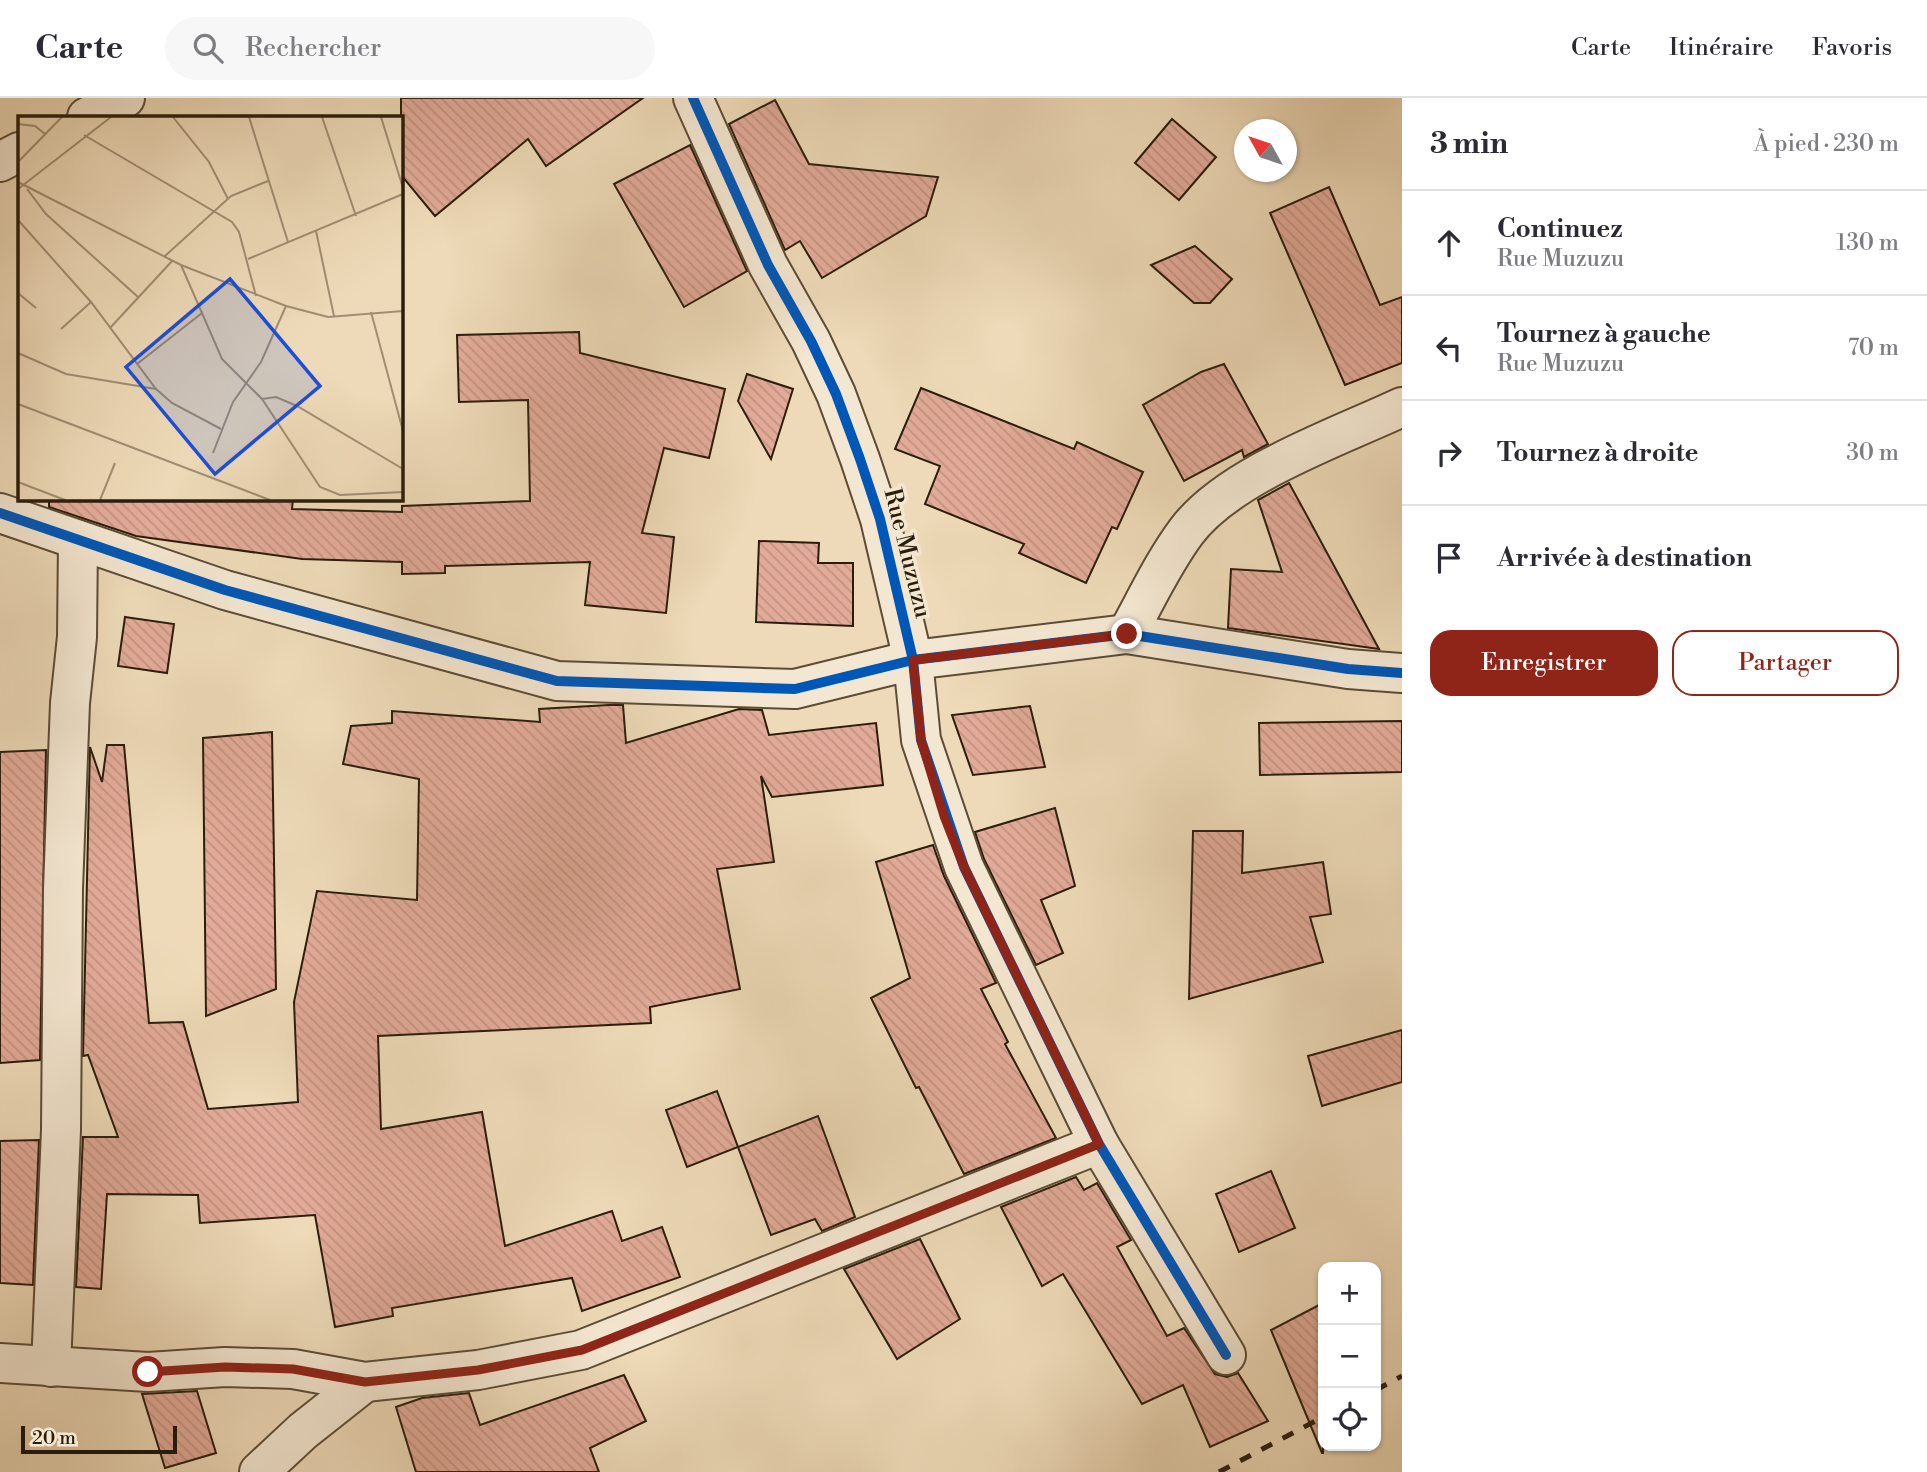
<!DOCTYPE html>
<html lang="fr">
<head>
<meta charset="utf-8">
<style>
  body { margin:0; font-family:"Libre Bodoni",serif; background:#f7f7f7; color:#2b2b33 }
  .controls { position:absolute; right:21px; bottom:21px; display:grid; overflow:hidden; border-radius:14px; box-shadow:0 2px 5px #0004 }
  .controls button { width:63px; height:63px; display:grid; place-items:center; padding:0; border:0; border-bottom:2px solid #e1e1e2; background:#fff; color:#2b2b33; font:35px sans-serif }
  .compass { position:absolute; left:1234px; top:21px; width:63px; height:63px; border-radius:50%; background:#fff; box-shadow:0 2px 5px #0004; rotate:310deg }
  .scale { position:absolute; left:21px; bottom:18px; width:156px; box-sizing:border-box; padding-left:7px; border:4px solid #2b1d0b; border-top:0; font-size:19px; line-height:24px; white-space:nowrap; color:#2b1d0b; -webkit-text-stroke:5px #f4e7d1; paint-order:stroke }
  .stop { position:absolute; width:21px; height:21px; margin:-16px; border:5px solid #8f2418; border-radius:50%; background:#fff }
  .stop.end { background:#8f2418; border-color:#fff; box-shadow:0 2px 7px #0008 }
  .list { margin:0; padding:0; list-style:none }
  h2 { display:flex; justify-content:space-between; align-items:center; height:91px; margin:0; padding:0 28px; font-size:30px }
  h2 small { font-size:23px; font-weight:400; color:#7c7c81 }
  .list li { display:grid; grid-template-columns:46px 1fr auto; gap:21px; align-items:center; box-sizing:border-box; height:105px; padding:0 28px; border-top:2px solid #e1e1e2 }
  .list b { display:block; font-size:26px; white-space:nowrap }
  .list p { margin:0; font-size:23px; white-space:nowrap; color:#7c7c81 }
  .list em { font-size:23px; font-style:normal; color:#7c7c81 }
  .actions { display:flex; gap:14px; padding:21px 28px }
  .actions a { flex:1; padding:16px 0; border:2px solid #8f2418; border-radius:21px; text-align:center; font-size:24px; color:#8f2418 }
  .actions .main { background:#8f2418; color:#fff }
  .icon { flex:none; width:38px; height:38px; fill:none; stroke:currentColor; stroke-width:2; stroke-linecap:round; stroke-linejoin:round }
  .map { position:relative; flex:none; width:1402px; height:1374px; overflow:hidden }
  header { display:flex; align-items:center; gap:42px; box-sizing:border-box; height:98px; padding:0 35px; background:#fff; border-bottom:2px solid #e1e1e2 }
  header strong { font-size:33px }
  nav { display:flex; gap:38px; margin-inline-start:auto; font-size:24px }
  .search { width:490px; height:63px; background:#f7f7f7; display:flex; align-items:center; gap:18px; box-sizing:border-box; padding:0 24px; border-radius:38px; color:#7c7c81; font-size:26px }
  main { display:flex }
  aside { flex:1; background:#fff }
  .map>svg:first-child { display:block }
  .building { fill:url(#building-back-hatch); stroke:#2b1d0b; stroke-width:2 }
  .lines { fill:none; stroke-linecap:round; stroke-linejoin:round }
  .minor-casing { stroke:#5c4c36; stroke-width:42 }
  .minor { stroke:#f4e7d1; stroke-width:38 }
  .rail { stroke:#2b1d0b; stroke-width:5; stroke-dasharray:12 12; stroke-linecap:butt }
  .cycleway-casing { stroke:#f4e7d1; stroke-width:15 }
  .cycleway { stroke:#0057b8; stroke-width:10 }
  .route { stroke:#8f2418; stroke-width:9 }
  .labels { text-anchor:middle; stroke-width:7; stroke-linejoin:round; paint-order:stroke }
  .street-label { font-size:24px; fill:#2b1d0b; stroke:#f4e7d1 }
  .inset-road { fill:none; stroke:#a08e73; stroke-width:2 }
  .view { fill:#1d4ed8; fill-opacity:0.15; stroke:#1d4ed8; stroke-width:3.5 }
  .inset-edge { fill:none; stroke:#2b1d0b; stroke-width:3.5 }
</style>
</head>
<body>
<header>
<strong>Carte</strong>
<div class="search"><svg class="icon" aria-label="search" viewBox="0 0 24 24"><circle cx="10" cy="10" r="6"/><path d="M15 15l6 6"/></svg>Rechercher</div>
<nav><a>Carte</a><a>Itinéraire</a><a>Favoris</a></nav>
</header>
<main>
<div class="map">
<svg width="1402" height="1374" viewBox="0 0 1402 1374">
  <defs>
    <pattern id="building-back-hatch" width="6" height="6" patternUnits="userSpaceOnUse" patternTransform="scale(1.75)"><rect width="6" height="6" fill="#e2aa98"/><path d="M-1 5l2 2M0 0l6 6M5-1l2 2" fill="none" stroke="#c29282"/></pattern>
  </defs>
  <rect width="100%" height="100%" fill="#eedab8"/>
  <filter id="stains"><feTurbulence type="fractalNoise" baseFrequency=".00286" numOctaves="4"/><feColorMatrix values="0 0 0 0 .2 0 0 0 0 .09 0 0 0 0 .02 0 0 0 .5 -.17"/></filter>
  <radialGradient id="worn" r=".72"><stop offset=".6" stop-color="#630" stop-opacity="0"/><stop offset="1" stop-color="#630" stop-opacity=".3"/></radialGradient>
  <g class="building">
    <path d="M 401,0 L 643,0 L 546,68 L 528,41 L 435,118 L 401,77 Z"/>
    <path d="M 775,2 L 809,66 L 938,79 L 926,118 L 822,180 L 800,143 L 785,152 L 729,26 Z"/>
    <path d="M 1172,21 L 1216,59 L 1179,102 L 1135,65 Z"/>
    <path d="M 690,47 L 747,173 L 684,209 L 614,86 Z"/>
    <path d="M 1329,89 L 1380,207 L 1402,199 L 1402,265 L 1345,287 L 1270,115 Z"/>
    <path d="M 1195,148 L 1232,181 L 1210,205 L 1194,205 L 1151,167 Z"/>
    <path d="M 579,234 L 580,255 L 725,291 L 709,360 L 664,350 L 642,435 L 674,439 L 666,515 L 585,507 L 590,464 L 445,468 L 445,475 L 402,476 L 402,464 L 302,461 L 136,438 L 49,409 L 49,401 L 293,401 L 292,411 L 402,414 L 402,408 L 530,403 L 528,302 L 459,304 L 457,237 Z"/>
    <path d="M 1224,266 L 1268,346 L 1244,359 L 1242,352 L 1184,383 L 1143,307 L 1201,274 Z"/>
    <path d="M 747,276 L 793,291 L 771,361 L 738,303 Z"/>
    <path d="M 921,290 L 1074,351 L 1077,344 L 1143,374 L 1117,431 L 1112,429 L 1086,485 L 1019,455 L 1024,446 L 925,406 L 940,368 L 895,351 Z"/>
    <path d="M 1289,385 L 1306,416 L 1379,551 L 1228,530 L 1231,471 L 1282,474 L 1258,402 Z"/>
    <path d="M 759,443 L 819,445 L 818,465 L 853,465 L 853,528 L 756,524 Z"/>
    <path d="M 125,519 L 174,526 L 167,575 L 118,568 Z"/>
    <path d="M 609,607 L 623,607 L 626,645 L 739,611 L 762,612 L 769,637 L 876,625 L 883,687 L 772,699 L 761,678 L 774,764 L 717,771 L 740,891 L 650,909 L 651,925 L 378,938 L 381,1031 L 482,1014 L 505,1148 L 612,1113 L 622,1143 L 662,1129 L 680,1179 L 582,1213 L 572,1180 L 392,1210 L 393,1218 L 335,1229 L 315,1117 L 200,1125 L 198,1097 L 107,1096 L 101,1191 L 76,1189 L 83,1039 L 118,1039 L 88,957 L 83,958 L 90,649 L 102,684 L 107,647 L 124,647 L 149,925 L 183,924 L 208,1011 L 298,1004 L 294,904 L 317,793 L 417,802 L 419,681 L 343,666 L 351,628 L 392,625 L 392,613 L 540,624 L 539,611 Z"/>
    <path d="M 1030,608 L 1045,669 L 973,677 L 952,617 Z"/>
    <path d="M 1402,623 L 1402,674 L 1260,677 L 1259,625 Z"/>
    <path d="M 272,634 L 276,891 L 206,918 L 203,640 Z"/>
    <path d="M 46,652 L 40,962 L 0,965 L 0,654 Z"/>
    <path d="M 1055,710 L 1075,788 L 1041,802 L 1063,855 L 1036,867 L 984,761 L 975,734 Z"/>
    <path d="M 1193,733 L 1243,733 L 1242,775 L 1323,764 L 1331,816 L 1310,819 L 1323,864 L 1189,901 Z"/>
    <path d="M 933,747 L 944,778 L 996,885 L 981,891 L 1008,944 L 1005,946 L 1056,1040 L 964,1076 L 919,989 L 916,990 L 871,900 L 910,880 L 876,764 Z"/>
    <path d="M 1402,932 L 1402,984 L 1322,1008 L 1308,958 Z"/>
    <path d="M 717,993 L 738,1049 L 687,1069 L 666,1012 Z"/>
    <path d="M 818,1018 L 855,1119 L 822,1133 L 815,1121 L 771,1137 L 738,1049 Z"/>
    <path d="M 39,1042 L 33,1187 L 0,1185 L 0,1043 Z"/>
    <path d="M 1271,1073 L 1295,1130 L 1239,1154 L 1216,1096 Z"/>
    <path d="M 1076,1079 L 1084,1092 L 1097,1085 L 1131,1142 L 1117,1149 L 1167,1238 L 1184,1230 L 1215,1276 L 1227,1279 L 1238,1275 L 1268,1323 L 1210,1349 L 1183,1287 L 1142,1306 L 1063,1176 L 1042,1188 L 1001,1109 Z"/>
    <path d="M 920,1141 L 960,1221 L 897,1261 L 844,1171 Z"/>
    <path d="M 1323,1205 L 1323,1355 L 1322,1355 L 1271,1232 Z"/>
    <path d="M 624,1277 L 646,1323 L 590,1350 L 599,1374 L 416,1374 L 396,1309 L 422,1300 L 469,1295 L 480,1327 Z"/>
    <path d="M 197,1293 L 216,1355 L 165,1370 L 142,1296 Z"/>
  </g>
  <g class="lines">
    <defs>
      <g id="minor">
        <path d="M 693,0 L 768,167 L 811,243 L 836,296 L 860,361 L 880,421 L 913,562 L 921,642 L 964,769 L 1099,1046 L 1226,1257"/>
        <path d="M 87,19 L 125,0"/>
        <path d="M 0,64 L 19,54"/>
        <path d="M 0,415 L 225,492 L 557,583 L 795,591 L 913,562 L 1127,536 L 1348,571 L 1402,575"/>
        <path d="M 1127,536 C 1146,502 1163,465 1186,434 C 1228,377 1338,339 1402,309"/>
        <path d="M 0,1265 L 148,1274 L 225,1269 L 293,1271 L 365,1284 L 478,1272 L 581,1252 L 1099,1046"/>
        <path d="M 51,1269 L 61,1032 L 63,791 L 70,605 L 77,539 L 78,442"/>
        <path d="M 259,1374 L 303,1333 L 365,1284"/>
      </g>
    </defs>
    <use href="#minor" class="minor-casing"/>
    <use href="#minor" class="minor"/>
    <g class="rail">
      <path d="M 1376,1292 L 1402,1278"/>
      <path d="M 1219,1374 L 1323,1319"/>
    </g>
    <defs>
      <g id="cycleway">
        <path d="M 693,0 L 768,167 L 811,243 L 836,296 L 860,361 L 880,421 L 913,562 L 921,642 L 964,769 L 1099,1046 L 1226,1257"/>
        <path d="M 0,415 L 225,492 L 557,583 L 795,591 L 913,562 L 1127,536 L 1348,571 L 1402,575"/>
      </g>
    </defs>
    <use href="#cycleway" class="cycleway-casing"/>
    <use href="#cycleway" class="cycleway"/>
  </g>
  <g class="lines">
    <path class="route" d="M 148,1274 L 225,1269 L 293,1271 L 365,1284 L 478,1272 L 582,1252 L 1099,1046 L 964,769 L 944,718 L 921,642 L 913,562 L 1127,536"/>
  </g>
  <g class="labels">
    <g class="street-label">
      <text transform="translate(908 455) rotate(76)" y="8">Rue Muzuzu</text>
    </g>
  </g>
  <g transform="translate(18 18)">
    <rect width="385" height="385" fill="#eedab8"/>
    <path class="inset-road" d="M 155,1 L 191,46 L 210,83M 231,1 L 270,126M 304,1 L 338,100M 363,1 L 385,72M 0,8 L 17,10 L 27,18M 66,19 L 214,106 L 221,116 L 238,180M 0,46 L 44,1M 0,66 L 163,149 L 268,190 L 310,201 L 385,195M 0,73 L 93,1M 9,73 L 28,98 L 120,181M 0,104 L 73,186 L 138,273 L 154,287 L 203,313M 298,115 L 316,200M 147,140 L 213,80 L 250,65M 230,143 L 385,78M 163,149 L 204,243 L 244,283 L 302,371 L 322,379 L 385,376M 0,177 L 18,192M 353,196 L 385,315M 92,212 L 155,144M 43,213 L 73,186M 0,237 L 48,258 L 138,273M 119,248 L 184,197M 244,283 L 258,281 L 279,290 L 385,353M 0,288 L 252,384M 195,337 L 215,286 L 243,246 L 268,190M 0,366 L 47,384M 82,384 L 97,347"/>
    <path class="view" d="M 212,163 L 302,270 L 197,358 L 108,251 Z"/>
    <rect width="385" height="385" class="inset-edge"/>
  </g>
  <rect width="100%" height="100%" filter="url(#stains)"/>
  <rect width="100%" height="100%" fill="url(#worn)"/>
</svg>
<div class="controls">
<button>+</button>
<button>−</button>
<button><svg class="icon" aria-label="locate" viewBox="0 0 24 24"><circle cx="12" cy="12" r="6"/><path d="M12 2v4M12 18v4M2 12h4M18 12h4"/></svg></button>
</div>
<svg class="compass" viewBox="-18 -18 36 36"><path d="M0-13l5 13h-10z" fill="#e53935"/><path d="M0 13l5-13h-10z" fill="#7c7c81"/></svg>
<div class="scale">20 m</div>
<div class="stop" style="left:148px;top:1274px"></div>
<div class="stop end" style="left:1127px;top:536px"></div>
</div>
<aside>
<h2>3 min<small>À pied · 230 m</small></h2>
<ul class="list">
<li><svg class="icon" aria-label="ahead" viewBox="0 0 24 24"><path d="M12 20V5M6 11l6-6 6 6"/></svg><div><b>Continuez</b><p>Rue Muzuzu</p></div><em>130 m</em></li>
<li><svg class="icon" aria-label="left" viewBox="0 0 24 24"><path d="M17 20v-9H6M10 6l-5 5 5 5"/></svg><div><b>Tournez à gauche</b><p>Rue Muzuzu</p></div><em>70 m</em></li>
<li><svg class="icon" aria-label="right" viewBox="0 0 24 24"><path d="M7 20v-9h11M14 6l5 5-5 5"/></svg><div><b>Tournez à droite</b></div><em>30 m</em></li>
<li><svg class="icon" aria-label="arrive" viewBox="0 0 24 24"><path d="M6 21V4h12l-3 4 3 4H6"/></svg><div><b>Arrivée à destination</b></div></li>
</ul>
<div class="actions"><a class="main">Enregistrer</a><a>Partager</a></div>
</aside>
</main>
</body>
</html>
